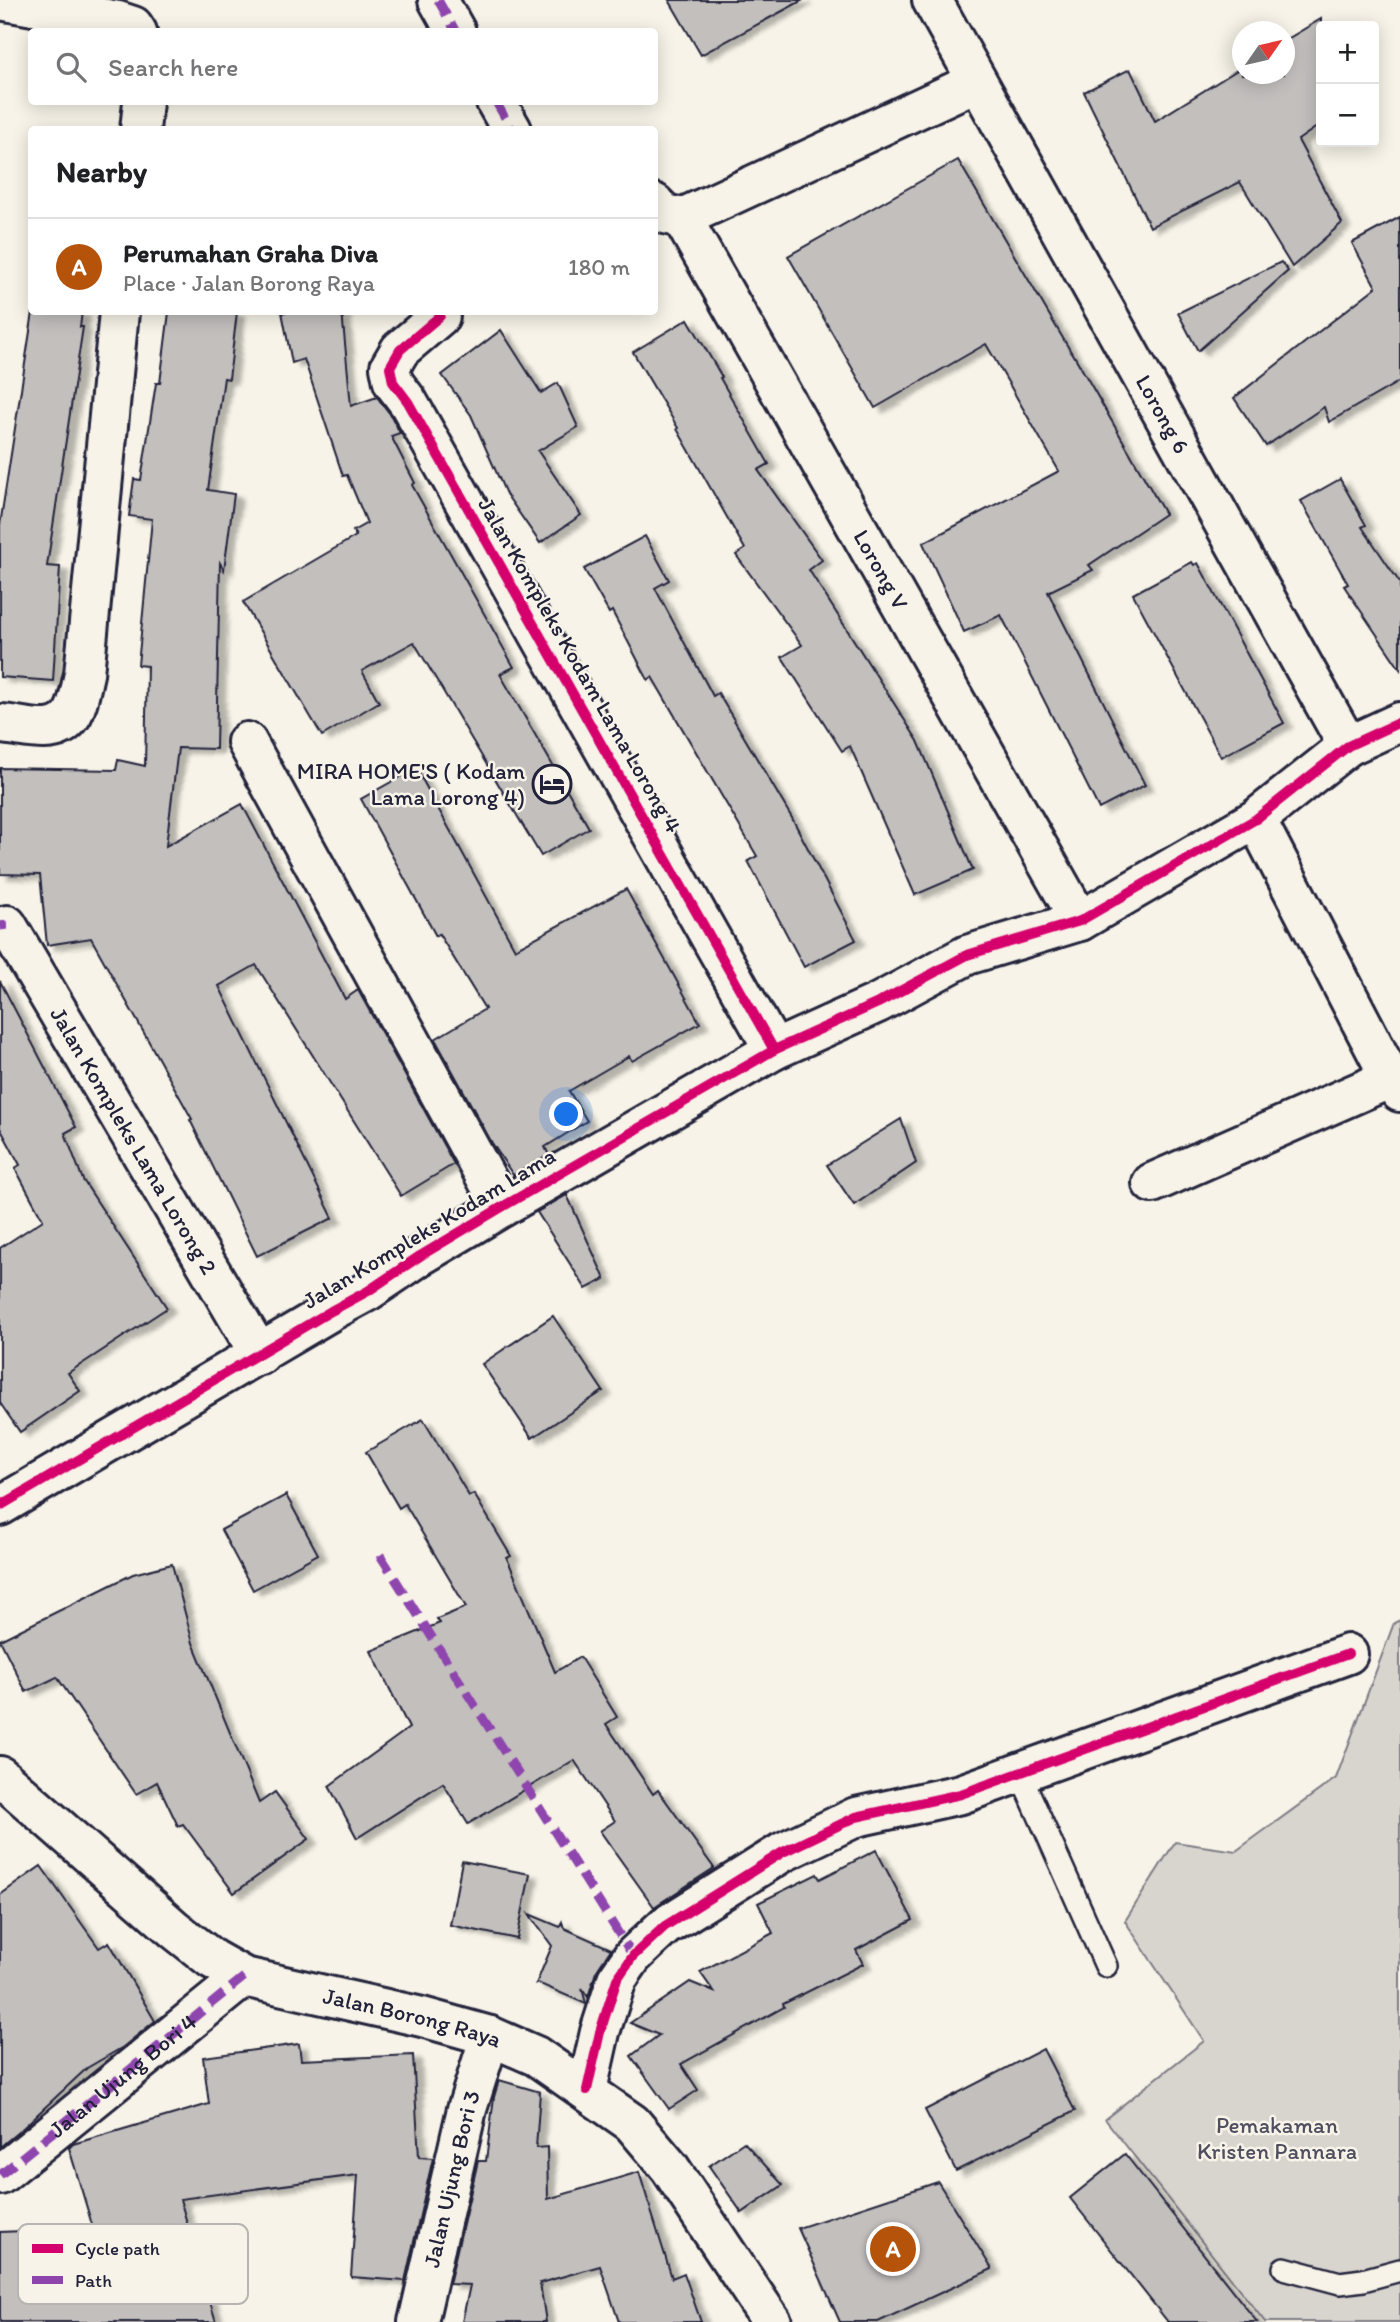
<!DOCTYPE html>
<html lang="en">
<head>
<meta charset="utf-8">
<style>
  body { margin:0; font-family:Itim,sans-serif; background:#f2f2f2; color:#202124 }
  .controls { position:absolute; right:21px; top:21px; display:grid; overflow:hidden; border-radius:7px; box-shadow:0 4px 18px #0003 }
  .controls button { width:63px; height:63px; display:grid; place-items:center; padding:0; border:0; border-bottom:2px solid #e0e0e0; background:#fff; color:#202124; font:35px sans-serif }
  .compass { position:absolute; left:1232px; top:21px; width:63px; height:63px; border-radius:50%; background:#fff; box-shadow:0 4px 18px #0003; rotate:56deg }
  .you { position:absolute; left:567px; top:1115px; width:24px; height:24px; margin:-18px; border:5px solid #fff; border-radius:50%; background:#1a73e8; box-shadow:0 0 0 10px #1a73e833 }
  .badge { display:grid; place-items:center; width:46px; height:46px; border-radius:50%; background:#b45309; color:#fff; font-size:23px; font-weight:700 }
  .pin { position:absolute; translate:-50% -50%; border:4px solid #fff; box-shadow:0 2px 7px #0006 }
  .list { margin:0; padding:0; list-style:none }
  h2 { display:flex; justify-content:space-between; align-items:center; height:91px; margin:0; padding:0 28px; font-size:30px }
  h2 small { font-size:23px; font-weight:400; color:#757577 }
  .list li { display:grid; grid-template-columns:46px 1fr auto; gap:21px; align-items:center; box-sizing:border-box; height:98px; padding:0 28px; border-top:2px solid #e0e0e0 }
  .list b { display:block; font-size:26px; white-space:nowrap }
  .list p { margin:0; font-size:23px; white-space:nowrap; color:#757577 }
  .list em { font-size:23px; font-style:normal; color:#757577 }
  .icon { flex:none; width:38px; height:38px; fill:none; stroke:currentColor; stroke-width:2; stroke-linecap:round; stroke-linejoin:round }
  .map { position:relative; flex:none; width:1400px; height:2322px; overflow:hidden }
  .search { position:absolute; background:#fff; box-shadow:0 4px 18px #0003; left:28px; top:28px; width:630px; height:77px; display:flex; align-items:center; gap:18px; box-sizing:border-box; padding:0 24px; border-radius:7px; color:#757577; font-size:26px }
  .panel { position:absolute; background:#fff; box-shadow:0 4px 18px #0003; left:28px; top:126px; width:630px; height:189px; border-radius:7px }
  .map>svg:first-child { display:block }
  .green { fill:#d8d5cf; stroke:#7d7c85; stroke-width:2 }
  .building { fill:#c2bfbd; stroke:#22223b; stroke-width:2; filter:url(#shadow) }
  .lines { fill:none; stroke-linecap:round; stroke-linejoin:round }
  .service-casing { stroke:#22223b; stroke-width:26 }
  .minor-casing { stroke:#22223b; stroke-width:44 }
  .secondary-casing { stroke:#22223b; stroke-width:44 }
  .service { stroke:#f7f3e8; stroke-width:21 }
  .minor { stroke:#f7f3e8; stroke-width:38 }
  .secondary { stroke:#f7f3e8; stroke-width:38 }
  .quiet { stroke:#8e44ad; stroke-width:9; stroke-dasharray:18 9; stroke-linecap:butt }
  .cycleway-casing { stroke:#f7f3e8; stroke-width:15 }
  .cycleway { stroke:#d6006c; stroke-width:10 }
  .labels { text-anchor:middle; stroke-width:5; stroke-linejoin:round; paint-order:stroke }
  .street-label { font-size:23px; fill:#22223b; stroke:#f7f3e8 }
  .poi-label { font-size:23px; fill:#22223b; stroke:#f7f3e8; text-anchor:end }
  .park-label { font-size:23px; fill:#504f60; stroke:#f7f3e8 }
  .key { fill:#f7f3e8; stroke:#b7b4b4; stroke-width:2 }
  .key-label { font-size:19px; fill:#22223b }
</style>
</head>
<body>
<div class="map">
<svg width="1400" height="2322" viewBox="0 0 1400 2322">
  <defs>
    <filter id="shadow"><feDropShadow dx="8" dy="4.5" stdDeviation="2" flood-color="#0004"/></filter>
  </defs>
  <rect width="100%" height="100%" fill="#f7f3e8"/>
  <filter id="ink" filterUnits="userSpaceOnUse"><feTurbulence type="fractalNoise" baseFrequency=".0143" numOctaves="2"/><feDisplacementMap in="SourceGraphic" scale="14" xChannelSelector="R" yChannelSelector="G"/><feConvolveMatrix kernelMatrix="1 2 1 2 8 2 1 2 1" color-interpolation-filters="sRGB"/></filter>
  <g filter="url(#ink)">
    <path class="green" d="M 1400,1620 L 1400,2322 L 1265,2322 L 1105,2119 L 1204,2041 L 1125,1921 L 1175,1842 L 1236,1851 L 1336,1778 L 1394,1623 Z"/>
    <g class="building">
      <path d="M 669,0 L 803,0 L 701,55 Z"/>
      <path d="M 1321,19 L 1321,124 L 1298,140 L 1342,223 L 1292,267 L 1240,182 L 1150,227 L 1084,92 L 1130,69 L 1155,121 L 1242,67 L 1242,74 L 1284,74 L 1284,41 Z"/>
      <path d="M 958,160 L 1074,357 L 1075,357 L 1165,514 L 1089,565 L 1093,570 L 1048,592 L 1145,785 L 1099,809 L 1001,615 L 964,632 L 923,543 L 1059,471 L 986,344 L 875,408 L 788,256 Z"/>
      <path d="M 1400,217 L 1400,381 L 1329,422 L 1324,407 L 1266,446 L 1234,398 L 1376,287 L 1352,243 Z"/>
      <path d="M 1281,262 L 1288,271 L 1198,351 L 1178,313 Z"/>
      <path d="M 33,312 L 82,312 L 80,327 L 83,327 L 47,566 L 60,567 L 53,681 L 0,677 L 0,525 Z"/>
      <path d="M 169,312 L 237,312 L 229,379 L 224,378 L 208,490 L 234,494 L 224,570 L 220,563 L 216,749 L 178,748 L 166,846 L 242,804 L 345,999 L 358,990 L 454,1164 L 401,1196 L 256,965 L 219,986 L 333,1218 L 257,1256 L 190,1120 L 192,1119 L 91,938 L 47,945 L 40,875 L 0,874 L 0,768 L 116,770 L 118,760 L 145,766 L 147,666 L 138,665 L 152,519 L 129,516 L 134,479 L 141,480 L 156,383 L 160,383 Z"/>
      <path d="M 282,312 L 342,312 L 351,406 L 377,397 L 390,414 L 400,433 L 391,436 L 415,483 L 412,485 L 514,667 L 500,674 L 589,828 L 541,856 L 414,642 L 362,671 L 379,702 L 322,736 L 243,602 L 356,536 L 353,531 L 367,523 L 347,475 L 343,476 L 304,359 L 292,363 Z"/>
      <path d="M 688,319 L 722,377 L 720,378 L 769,464 L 758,470 L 822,560 L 809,570 L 918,741 L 973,870 L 915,895 L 850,746 L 842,751 L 782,657 L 802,645 L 736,555 L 745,549 L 677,429 L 678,428 L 633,352 Z"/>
      <path d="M 501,330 L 541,393 L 558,383 L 578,427 L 538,451 L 581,515 L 540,543 L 506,494 L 471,415 L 442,375 Z"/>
      <path d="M 1340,479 L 1366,525 L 1362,527 L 1400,583 L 1400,669 L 1344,586 L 1348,584 L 1301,501 Z"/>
      <path d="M 645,536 L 669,580 L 655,588 L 713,696 L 718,693 L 792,818 L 856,940 L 804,967 L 748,861 L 757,856 L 652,677 L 648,680 L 612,611 L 609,613 L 584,569 Z"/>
      <path d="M 1192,562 L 1194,565 L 1198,563 L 1284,723 L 1221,757 L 1133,594 Z"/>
      <path d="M 416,768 L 515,949 L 626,889 L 700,1023 L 632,1061 L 629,1056 L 569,1091 L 587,1121 L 545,1147 L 549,1155 L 513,1175 L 492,1143 L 435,1039 L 485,1009 L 439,934 L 436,936 L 361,799 Z"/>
      <path d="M 0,981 L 76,1127 L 65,1133 L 83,1180 L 167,1308 L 68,1373 L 80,1391 L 20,1432 L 0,1403 L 0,1248 L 43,1220 L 15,1168 L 20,1165 L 0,1128 Z"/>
      <path d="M 901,1119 L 916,1163 L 854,1205 L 827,1165 Z"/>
      <path d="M 567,1195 L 605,1279 L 586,1289 L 537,1212 Z"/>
      <path d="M 553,1316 L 603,1391 L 532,1438 L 482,1364 Z"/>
      <path d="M 423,1419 L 469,1496 L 474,1494 L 511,1556 L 507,1558 L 555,1672 L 580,1657 L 617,1717 L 606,1724 L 653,1794 L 658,1790 L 714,1868 L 654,1907 L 600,1831 L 615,1821 L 574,1760 L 468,1824 L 443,1783 L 357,1838 L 329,1786 L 409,1728 L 371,1651 L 440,1623 L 437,1619 L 466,1607 L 405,1504 L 399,1508 L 366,1452 Z"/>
      <path d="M 286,1495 L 318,1554 L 253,1590 L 221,1530 Z"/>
      <path d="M 172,1564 L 193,1643 L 259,1803 L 275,1792 L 309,1839 L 234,1893 L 183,1824 L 178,1826 L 157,1782 L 136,1794 L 57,1677 L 26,1692 L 0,1640 L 133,1574 Z"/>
      <path d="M 876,1850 L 913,1920 L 856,1950 L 863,1964 L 783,2004 L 784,2007 L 681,2064 L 698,2090 L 669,2109 L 631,2056 L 659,2035 L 630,2023 L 690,1982 L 714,1992 L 700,1972 L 773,1933 L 758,1903 L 817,1874 L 820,1879 Z"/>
      <path d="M 462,1861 L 530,1874 L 517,1939 L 450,1925 Z"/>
      <path d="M 41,1866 L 99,1948 L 109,1942 L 155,2021 L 123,2047 L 87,2068 L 24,2127 L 0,2147 L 0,1895 Z"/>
      <path d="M 529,1914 L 560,1927 L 562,1922 L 564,1928 L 611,1949 L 596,1972 L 588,1997 L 582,1988 L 586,2004 L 538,1983 L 536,1984 L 552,1946 Z"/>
      <path d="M 299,2044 L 301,2060 L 413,2055 L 419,2157 L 433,2158 L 405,2281 L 351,2277 L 358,2175 L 180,2199 L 216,2322 L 0,2322 L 0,2232 L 93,2228 L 69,2148 L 73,2144 L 209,2104 L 203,2057 Z"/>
      <path d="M 1043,2049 L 1075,2111 L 956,2171 L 925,2110 Z"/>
      <path d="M 499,2080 L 540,2092 L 536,2148 L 547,2147 L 548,2199 L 639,2172 L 672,2278 L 684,2273 L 701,2322 L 619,2322 L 600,2266 L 540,2283 L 546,2322 L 462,2322 L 470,2285 L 449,2284 L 478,2161 L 486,2161 L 494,2097 Z"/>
      <path d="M 744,2142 L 783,2185 L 742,2213 L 709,2166 Z"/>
      <path d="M 1125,2154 L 1257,2322 L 1168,2322 L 1070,2198 Z"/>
      <path d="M 938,2182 L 992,2269 L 878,2322 L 840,2322 L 798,2228 Z"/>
    </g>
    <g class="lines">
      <defs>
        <g id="service">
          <path d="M 1020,1773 L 1106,1966"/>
          <path d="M 1284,2268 L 1340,2283 L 1363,2280 L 1400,2270"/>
        </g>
        <g id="minor">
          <path d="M 0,0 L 118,21 L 133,26 L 137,32"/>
          <path d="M 438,0 L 456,32"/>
          <path id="s1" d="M 932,0 L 1348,746"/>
          <path d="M 496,102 L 512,130"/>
          <path d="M 140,130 L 143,102"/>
          <path d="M 654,203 L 665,214 L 682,218 L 976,82"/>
          <path id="s2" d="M 682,218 L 1080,921"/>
          <path d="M 440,312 L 440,316 L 400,350 L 390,367 L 393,382 L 408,402 L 774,1050"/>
          <path d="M 0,724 C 25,725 58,740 73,713 C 79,702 81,686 84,674 L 119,312"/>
          <path d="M 247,742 L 502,1207"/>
          <path d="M 1256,819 L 1380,1058 L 1400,1092"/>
          <path id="s3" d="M 7,925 L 260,1355"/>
          <path d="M 1152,1183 L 1391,1078"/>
          <path d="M 0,1506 L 331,1311 L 368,1291 L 420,1256 L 502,1207 L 774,1050 L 878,1003 L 967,955 L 1080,921 L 1256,819 L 1348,746 L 1400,722"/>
          <path d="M 587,2090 L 600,2032 L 617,1979 L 633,1956 L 665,1926 L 783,1852 L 856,1817 L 961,1794 L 1348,1654"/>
          <path d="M 0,2175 L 244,1977"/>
          <path id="s4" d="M 418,2322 L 467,2109 L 490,2036"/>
        </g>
        <g id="secondary">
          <path id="s5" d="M 0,1776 L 174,1929 L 212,1959 L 244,1977 L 422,2017 L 490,2036 L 536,2056 L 632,2123 L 670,2168 L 772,2322"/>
        </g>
      </defs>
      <use href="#service" class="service-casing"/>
      <use href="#minor" class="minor-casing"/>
      <use href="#secondary" class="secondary-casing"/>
      <use href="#service" class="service"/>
      <use href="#minor" class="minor"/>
      <use href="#secondary" class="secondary"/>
      <g class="quiet">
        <path d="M 438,0 L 456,32"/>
        <path d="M 496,102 L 512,130"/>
        <path d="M 0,926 L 7,925"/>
        <path d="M 380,1555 L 633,1956"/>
        <path id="s6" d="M 0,2175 L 244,1977"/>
      </g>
      <defs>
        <g id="cycleway">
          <path d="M 440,312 L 440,316 L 400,350 L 390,367 L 393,382 L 408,402 L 774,1050"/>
          <path d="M 0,1506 L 331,1311 L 368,1291 L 420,1256 L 502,1207 L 774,1050 L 878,1003 L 967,955 L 1080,921 L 1256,819 L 1348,746 L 1400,722"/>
          <path d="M 587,2090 L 600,2032 L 617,1979 L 633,1956 L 665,1926 L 783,1852 L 856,1817 L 961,1794 L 1348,1654"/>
        </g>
      </defs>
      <use href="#cycleway" class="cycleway-casing"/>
      <use href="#cycleway" class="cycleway"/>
    </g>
  </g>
  <defs>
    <symbol id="hotel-ring" viewBox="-11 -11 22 22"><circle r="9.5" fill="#f7f3e8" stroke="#22223b" stroke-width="1.5"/><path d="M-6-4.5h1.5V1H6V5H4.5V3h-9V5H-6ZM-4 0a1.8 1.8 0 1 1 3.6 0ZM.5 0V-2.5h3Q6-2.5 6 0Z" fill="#22223b"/></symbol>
  </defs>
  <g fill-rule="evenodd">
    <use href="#hotel-ring" x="530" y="762" width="44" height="44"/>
  </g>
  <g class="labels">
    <g class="street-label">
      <text dy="8" stroke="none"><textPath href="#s1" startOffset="474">Lorong 6</textPath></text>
      <text dy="8" stroke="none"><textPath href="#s2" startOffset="404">Lorong V</textPath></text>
      <text transform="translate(580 665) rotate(60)" y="8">Jalan Kompleks Kodam Lama Lorong 4</text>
      <text dy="8" stroke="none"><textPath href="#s3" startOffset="250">Jalan Kompleks Lama Lorong 2</textPath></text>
      <text transform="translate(429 1228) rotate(-31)" y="8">Jalan Kompleks Kodam Lama</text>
      <text dy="8" stroke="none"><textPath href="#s5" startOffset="490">Jalan Borong Raya</textPath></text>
      <text dy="8" stroke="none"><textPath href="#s6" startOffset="158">Jalan Ujung Bori 4</textPath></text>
      <text dy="8" stroke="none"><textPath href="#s4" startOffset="147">Jalan Ujung Bori 3</textPath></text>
    </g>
    <g class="poi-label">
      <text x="525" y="779">MIRA HOME'S ( Kodam<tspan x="525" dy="26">Lama Lorong 4)</tspan></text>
    </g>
    <g class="park-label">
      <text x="1277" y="2133">Pemakaman<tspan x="1277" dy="26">Kristen Pannara</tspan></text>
    </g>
  </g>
  <rect x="18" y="2224" width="230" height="80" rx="10" class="key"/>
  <rect x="32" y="2244" width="31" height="9" fill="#d6006c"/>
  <rect x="32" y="2276" width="31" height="8" fill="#8e44ad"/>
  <g class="key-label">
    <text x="75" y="2255">Cycle path</text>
    <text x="75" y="2287">Path</text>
  </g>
</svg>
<div class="controls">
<button>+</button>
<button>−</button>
</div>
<svg class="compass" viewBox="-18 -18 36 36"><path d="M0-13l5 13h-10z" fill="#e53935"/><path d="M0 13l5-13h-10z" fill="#757577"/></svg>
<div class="you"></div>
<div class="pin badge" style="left:893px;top:2249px">A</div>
<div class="search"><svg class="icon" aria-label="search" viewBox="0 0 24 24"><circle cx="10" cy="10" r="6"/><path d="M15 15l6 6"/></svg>Search here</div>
<section class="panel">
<h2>Nearby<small></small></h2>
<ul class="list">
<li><span class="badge">A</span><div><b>Perumahan Graha Diva</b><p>Place · Jalan Borong Raya</p></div><em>180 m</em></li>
</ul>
</section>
</div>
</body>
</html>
